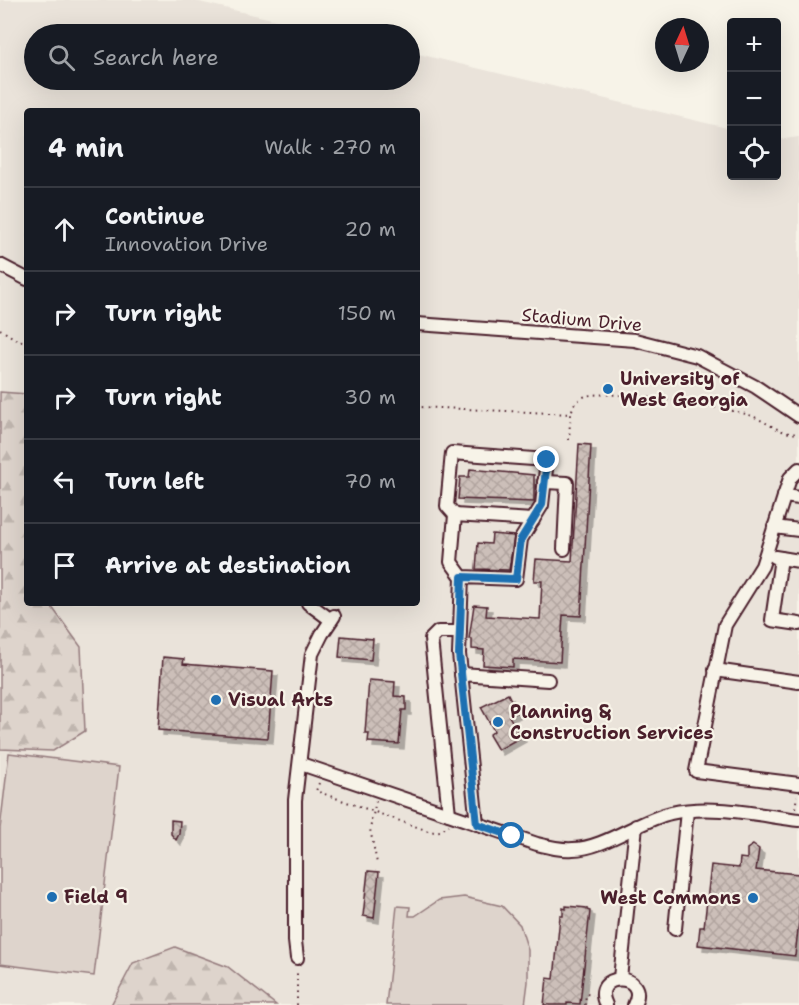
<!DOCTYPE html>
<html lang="en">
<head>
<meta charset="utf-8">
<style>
  body { margin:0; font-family:"Shantell Sans",sans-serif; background:#242831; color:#f1f3f6 }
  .controls { position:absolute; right:18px; top:18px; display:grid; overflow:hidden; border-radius:6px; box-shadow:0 6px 24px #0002 }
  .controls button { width:54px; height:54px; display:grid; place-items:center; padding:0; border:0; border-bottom:2px solid #363941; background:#171b24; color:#f1f3f6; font:30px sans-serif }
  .compass { position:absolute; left:655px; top:18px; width:54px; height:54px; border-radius:50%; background:#171b24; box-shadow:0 6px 24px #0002; rotate:4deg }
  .stop { position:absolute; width:18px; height:18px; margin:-14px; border:4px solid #1f6fb2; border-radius:50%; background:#fff }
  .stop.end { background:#1f6fb2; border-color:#fff; box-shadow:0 2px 6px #0008 }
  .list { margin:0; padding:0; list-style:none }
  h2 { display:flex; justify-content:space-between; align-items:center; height:78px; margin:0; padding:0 24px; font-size:26px }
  h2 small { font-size:20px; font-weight:400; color:#9ea1a6 }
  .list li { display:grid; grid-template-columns:39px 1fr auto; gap:18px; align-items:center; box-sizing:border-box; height:84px; padding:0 24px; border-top:2px solid #363941 }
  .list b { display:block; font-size:22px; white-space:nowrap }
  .list p { margin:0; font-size:20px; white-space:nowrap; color:#9ea1a6 }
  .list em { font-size:20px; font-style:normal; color:#9ea1a6 }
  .icon { flex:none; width:33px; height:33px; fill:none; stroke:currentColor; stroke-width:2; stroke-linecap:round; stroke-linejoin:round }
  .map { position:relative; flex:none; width:799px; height:1005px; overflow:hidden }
  .search { position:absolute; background:#171b24; box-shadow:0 6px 24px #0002; left:24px; top:24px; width:396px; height:66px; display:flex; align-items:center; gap:15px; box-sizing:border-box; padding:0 21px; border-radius:33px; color:#9ea1a6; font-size:22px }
  .panel { position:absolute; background:#171b24; box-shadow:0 6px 24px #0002; left:24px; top:108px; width:396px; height:498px; border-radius:6px }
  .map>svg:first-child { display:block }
  .built { fill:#eae3da; fill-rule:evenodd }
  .forest { fill:url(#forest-firs); stroke:#947a7c; stroke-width:1.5 }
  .pitch { fill:#ded4cc; stroke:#947a7c; stroke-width:1.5 }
  .building { fill:url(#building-cross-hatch); stroke:#4a1f2b; stroke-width:1.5; filter:url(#shadow) }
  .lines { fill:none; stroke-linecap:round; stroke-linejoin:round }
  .minor-casing { stroke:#4a1f2b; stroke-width:16 }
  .path { stroke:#4a1f2b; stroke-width:2; stroke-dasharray:1.5 4.5; stroke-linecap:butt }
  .minor { stroke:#f7f3e8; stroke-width:12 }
  .route { stroke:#1f6fb2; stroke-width:8 }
  .poi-dot { fill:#1f6fb2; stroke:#f7f3e8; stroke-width:2 }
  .labels { text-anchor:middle; stroke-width:4.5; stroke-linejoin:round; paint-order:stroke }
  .street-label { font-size:18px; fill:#4a1f2b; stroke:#f7f3e8 }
  .poi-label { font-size:18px; font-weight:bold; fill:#4a1f2b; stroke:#f7f3e8; text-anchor:start }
</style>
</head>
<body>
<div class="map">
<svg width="799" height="1005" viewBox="0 0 799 1005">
  <defs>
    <pattern id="forest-firs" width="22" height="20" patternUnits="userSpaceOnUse" patternTransform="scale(1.5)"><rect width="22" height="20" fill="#ded4cc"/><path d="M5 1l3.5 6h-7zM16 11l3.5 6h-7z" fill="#c0b6af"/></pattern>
    <pattern id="building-cross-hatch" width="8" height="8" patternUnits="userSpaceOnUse" patternTransform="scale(1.5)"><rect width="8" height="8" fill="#ccbfb9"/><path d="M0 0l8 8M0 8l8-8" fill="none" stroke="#b1a49f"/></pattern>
    <filter id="shadow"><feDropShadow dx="5" dy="5" stdDeviation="0" flood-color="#0004"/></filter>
  </defs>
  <rect width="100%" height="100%" fill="#f7f3e8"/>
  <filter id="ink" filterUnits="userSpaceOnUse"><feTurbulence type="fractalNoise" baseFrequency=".0167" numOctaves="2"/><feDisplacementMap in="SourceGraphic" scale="12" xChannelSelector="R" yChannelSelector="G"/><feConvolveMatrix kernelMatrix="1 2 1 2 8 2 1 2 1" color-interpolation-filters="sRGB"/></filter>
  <g filter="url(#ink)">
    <path class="built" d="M 0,0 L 191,0 L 336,34 L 34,34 L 34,80 L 410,80 L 410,52 L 731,129 L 732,176 L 776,176 L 777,140 L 799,137 L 799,1005 L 0,1005 ZM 27,111 L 417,111 L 417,603 L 27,603 Z"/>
    <g class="forest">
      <path d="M 0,392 L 27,394 L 27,603 L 49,603 L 81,647 L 85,731 L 53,751 L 0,749 Z"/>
      <path d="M 175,947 L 228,967 L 276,1005 L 111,1005 L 133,963 Z"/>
    </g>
    <g class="pitch">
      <path d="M 9,753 L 119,767 L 94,976 L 0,964 L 0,829 Z"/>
      <path d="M 464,897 L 502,906 L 520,925 L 528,950 L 528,982 L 525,1005 L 386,1005 L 397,906 L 410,907 L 409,916 L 415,916 L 439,900 Z"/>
    </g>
    <g class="building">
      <path d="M 579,444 L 591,445 L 581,616 L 563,615 L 560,662 L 513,659 L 513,667 L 483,665 L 484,650 L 472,649 L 472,639 L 469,639 L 474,605 L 487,606 L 486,616 L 540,619 L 542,581 L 534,581 L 536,559 L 572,561 Z"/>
      <path d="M 470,469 L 534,475 L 534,502 L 458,499 L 460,477 L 469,477 Z"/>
      <path d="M 492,534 L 514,536 L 509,570 L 476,569 L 478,543 L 491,544 Z"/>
      <path d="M 341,636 L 373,639 L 371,660 L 339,657 Z"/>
      <path d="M 163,657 L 184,659 L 183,664 L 273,671 L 268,738 L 158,730 Z"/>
      <path d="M 369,680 L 395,682 L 394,696 L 406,697 L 406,710 L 402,710 L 399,744 L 368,742 L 369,733 L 365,733 Z"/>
      <path d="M 508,694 L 517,712 L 509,716 L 521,737 L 498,750 L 489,735 L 494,731 L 481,707 Z"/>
      <path d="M 171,820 L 180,821 L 179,834 L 176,840 L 171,834 Z"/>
      <path d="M 753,845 L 759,849 L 756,870 L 799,874 L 799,921 L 795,956 L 698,945 L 700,927 L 704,927 L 711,865 L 739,868 L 740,858 L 747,859 L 747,849 Z"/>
      <path d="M 368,871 L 379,872 L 374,918 L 363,916 Z"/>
      <path d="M 566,906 L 587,908 L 587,910 L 590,911 L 580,1004 L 567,1003 L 567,1005 L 544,1005 L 547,978 L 554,979 L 560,916 L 563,916 L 563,908 L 566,909 Z"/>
    </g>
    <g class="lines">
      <defs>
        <g id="minor">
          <path d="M 0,265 L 27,279"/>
          <path d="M 417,324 L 635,340 L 697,356 L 756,387 L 799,416"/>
          <path d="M 799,469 L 790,478 L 762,566 L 725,625 L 696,771 L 799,784"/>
          <path d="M 544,482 L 567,483 L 564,549"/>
          <path d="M 784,496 L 799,498"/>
          <path d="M 455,515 L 533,520"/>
          <path d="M 774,527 L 799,530"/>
          <path d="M 775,557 L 799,561"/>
          <path d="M 781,558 L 772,620 L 799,624"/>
          <path d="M 462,577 L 516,579 L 521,539 L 542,505 L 547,460 L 452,453 L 447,506 L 455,515 L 451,562 L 462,577 L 459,654 L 477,824"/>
          <path d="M 308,603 L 331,620"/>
          <path d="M 715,670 L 799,682"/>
          <path d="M 461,674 L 548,680"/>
          <path d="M 301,764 L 537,844 C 549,847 561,850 573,849 C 603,849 640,820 671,813 C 712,804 758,815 799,820"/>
          <path d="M 449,814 L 431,639 L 438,632 L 460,632"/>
          <path d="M 675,929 L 687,811"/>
          <path d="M 297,958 L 295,941 L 295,800 L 312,654 L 322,634 L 334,616"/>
          <path d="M 620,978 L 636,826"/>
          <path d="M 606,1005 C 589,971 651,971 634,1005"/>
        </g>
      </defs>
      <use href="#minor" class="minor-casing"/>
      <g class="path">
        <path d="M 0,329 L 17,340 L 27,342"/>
        <path d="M 417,410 L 420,407 L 572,414"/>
        <path d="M 569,440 C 570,429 569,413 575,403 C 577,401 583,397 586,396 C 610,389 727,407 752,416 C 767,422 783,436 799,433"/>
        <path d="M 319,783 L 316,791 L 431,832 L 440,831 L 449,825"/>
        <path d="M 376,801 L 370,829 L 377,863"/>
        <path d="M 795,808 L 797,796"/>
        <path d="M 297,1005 L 297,969"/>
        <path d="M 585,1005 L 586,994 L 593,995"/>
      </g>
      <use href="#minor" class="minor"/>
    </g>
  </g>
  <g class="lines" filter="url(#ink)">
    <path class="route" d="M 512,836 L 477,824 L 459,654 L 462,577 L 516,579 L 521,539 L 542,505 L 547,460"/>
  </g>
  <g class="poi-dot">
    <circle cx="608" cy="389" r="6"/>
    <circle cx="216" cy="700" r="6"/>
    <circle cx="498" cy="722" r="6"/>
    <circle cx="52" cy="897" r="6"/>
    <circle cx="753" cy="898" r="6"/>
  </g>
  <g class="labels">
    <g class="street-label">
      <text transform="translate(582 320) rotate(5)" y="6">Stadium Drive</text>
    </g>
    <g class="poi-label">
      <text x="620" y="385">University of<tspan x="620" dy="21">West Georgia</tspan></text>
      <text x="228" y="706">Visual Arts</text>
      <text x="510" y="718">Planning &amp;<tspan x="510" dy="21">Construction Services</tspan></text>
      <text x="64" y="903">Field 9</text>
      <text x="741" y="904" text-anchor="end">West Commons</text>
    </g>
  </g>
</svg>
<div class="controls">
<button>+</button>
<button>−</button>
<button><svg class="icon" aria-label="locate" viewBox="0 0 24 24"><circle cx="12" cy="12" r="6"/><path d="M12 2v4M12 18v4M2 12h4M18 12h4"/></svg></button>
</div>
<svg class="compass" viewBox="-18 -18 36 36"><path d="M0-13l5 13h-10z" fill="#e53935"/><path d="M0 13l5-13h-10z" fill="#9ea1a6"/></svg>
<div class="stop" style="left:512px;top:836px"></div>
<div class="stop end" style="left:547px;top:460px"></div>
<div class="search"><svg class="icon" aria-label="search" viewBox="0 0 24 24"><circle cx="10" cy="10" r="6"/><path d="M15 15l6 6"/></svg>Search here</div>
<section class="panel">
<h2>4 min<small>Walk · 270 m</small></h2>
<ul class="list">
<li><svg class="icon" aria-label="ahead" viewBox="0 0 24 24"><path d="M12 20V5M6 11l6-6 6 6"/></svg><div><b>Continue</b><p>Innovation Drive</p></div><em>20 m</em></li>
<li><svg class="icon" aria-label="right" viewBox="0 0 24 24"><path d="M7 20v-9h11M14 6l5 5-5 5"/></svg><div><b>Turn right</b></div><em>150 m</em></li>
<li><svg class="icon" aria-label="right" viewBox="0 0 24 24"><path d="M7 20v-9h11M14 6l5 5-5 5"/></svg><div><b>Turn right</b></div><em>30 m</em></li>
<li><svg class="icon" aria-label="left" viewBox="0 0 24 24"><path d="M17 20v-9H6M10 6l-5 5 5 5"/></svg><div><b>Turn left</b></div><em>70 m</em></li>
<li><svg class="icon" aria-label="arrive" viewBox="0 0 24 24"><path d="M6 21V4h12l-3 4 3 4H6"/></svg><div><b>Arrive at destination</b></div></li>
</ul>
</section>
</div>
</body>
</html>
